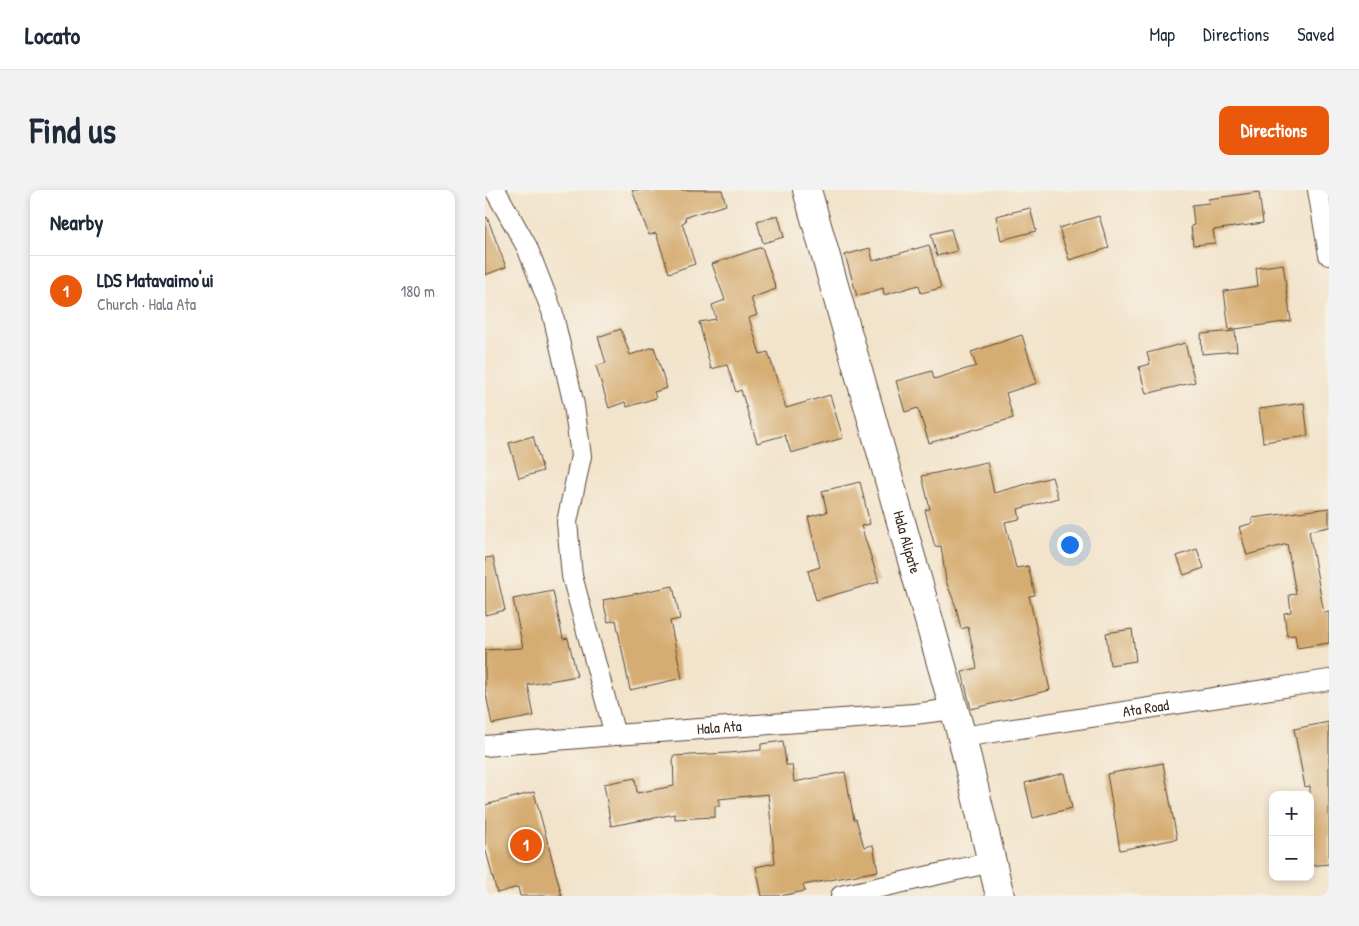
<!DOCTYPE html>
<html lang="en">
<head>
<meta charset="utf-8">
<style>
  body { margin:0; font-family:"Patrick Hand",sans-serif; background:#f2f2f3; color:#1f2937 }
  .controls { position:absolute; right:15px; bottom:15px; display:grid; overflow:hidden; border-radius:10px; box-shadow:0 2px 8px #0003 }
  .controls button { width:45px; height:45px; display:grid; place-items:center; padding:0; border:0; border-bottom:1px solid #e0e1e3; background:#fff; color:#1f2937; font:25px sans-serif }
  .you { position:absolute; left:584px; top:354px; width:18px; height:18px; margin:-12px; border:4px solid #fff; border-radius:50%; background:#1a73e8; box-shadow:0 0 0 8px #1a73e833 }
  .badge { display:grid; place-items:center; width:32px; height:32px; border-radius:50%; background:#ea580c; color:#fff; font-size:16px; font-weight:700 }
  .pin { position:absolute; translate:-50% -50%; border:2px solid #fff; box-shadow:0 1px 5px #0006 }
  .list { margin:0; padding:0; list-style:none }
  h2 { display:flex; justify-content:space-between; align-items:center; height:65px; margin:0; padding:0 20px; font-size:21px }
  h2 small { font-size:16px; font-weight:400; color:#747a83 }
  .list li { display:grid; grid-template-columns:32px 1fr auto; gap:15px; align-items:center; box-sizing:border-box; height:70px; padding:0 20px; border-top:1px solid #e0e1e3 }
  .list b { display:block; font-size:19px; white-space:nowrap }
  .list p { margin:0; font-size:16px; white-space:nowrap; color:#747a83 }
  .list em { font-size:16px; font-style:normal; color:#747a83 }
  .map { position:relative; flex:none; width:844px; height:706px; overflow:hidden; border-radius:10px }
  header { display:flex; align-items:center; gap:30px; box-sizing:border-box; height:70px; padding:0 25px; background:#fff; border-bottom:1px solid #e0e1e3 }
  header strong { font-size:24px }
  nav { display:flex; gap:28px; margin-inline-start:auto; font-size:18px }
  .intro { display:flex; align-items:center; justify-content:space-between; box-sizing:border-box; height:120px; padding:0 30px }
  h1 { margin:0; font-size:35px }
  .button { padding:12px 22px; border-radius:10px; background:#ea580c; color:#fff; font-size:18px; font-weight:700 }
  main { display:flex; gap:30px; padding:0 30px }
  aside { flex:1; background:#fff; border-radius:10px; box-shadow:0 2px 8px #0003 }
  .map>svg:first-child { display:block }
  .building { fill:#d5ac71 }
  .lines { fill:none; stroke-linecap:round; stroke-linejoin:round }
  .street-casing { stroke:#564638; stroke-width:22 }
  .secondary-casing { stroke:#564638; stroke-width:30 }
  .street { stroke:#fff; stroke-width:20 }
  .secondary { stroke:#fff; stroke-width:28 }
  .labels { text-anchor:middle; stroke-width:5; stroke-linejoin:round; paint-order:stroke }
  .street-label { font-size:15px; fill:#3b2a1e; stroke:#f7f3e8 }
</style>
</head>
<body>
<header>
<strong>Locato</strong>
<nav><a>Map</a><a>Directions</a><a>Saved</a></nav>
</header>
<div class="intro"><h1>Find us</h1><a class="button">Directions</a></div>
<main>
<aside>
<h2>Nearby<small></small></h2>
<ul class="list">
<li><span class="badge">1</span><div><b>LDS Matavaimo'ui</b><p>Church · Hala Ata</p></div><em>180 m</em></li>
</ul>
</aside>
<div class="map">
<svg width="844" height="706" viewBox="0 0 844 706">
  <rect width="100%" height="100%" fill="#f7f3e8"/>
  <filter id="ink" filterUnits="userSpaceOnUse"><feTurbulence type="fractalNoise" baseFrequency=".02" numOctaves="2"/><feDisplacementMap in="SourceGraphic" scale="10" xChannelSelector="R" yChannelSelector="G"/><feConvolveMatrix kernelMatrix="1 2 1 2 8 2 1 2 1" color-interpolation-filters="sRGB"/></filter>
  <filter id="wash" filterUnits="userSpaceOnUse"><feTurbulence type="fractalNoise" baseFrequency=".0096" numOctaves="4" result="noise"/><feDisplacementMap in="SourceGraphic" scale="20" xChannelSelector="R" yChannelSelector="G"/><feGaussianBlur stdDeviation="1.12" result="paint"/><feColorMatrix in="noise" values="0 0 0 0 0 0 0 0 0 0 0 0 0 0 0 0 0 1.4 0 .05"/><feComposite in="paint" operator="in"/></filter>
  <g filter="url(#wash)">
    <rect width="100%" height="100%" fill="#f2e3ca"/>
    <g id="blocks">
      <g class="building">
        <path d="M 147,0 L 237,0 L 241,15 L 200,27 L 201,31 L 197,33 L 210,74 L 184,83 L 171,43 L 164,45 Z"/>
        <path d="M 774,2 L 778,33 L 728,40 L 730,53 L 708,55 L 706,36 L 709,35 L 707,15 L 724,13 L 723,9 Z"/>
        <path d="M 545,18 L 551,41 L 516,50 L 511,26 Z"/>
        <path d="M 293,25 L 299,47 L 278,53 L 272,31 Z"/>
        <path d="M 614,26 L 624,58 L 584,70 L 574,38 Z"/>
        <path d="M 2,27 L 21,77 L 0,85 L 0,28 Z"/>
        <path d="M 466,39 L 472,61 L 452,66 L 446,44 Z"/>
        <path d="M 444,55 L 456,98 L 436,103 L 434,95 L 399,105 L 398,98 L 372,106 L 360,65 L 385,58 L 388,71 Z"/>
        <path d="M 277,57 L 291,99 L 266,108 L 272,125 L 264,128 L 275,164 L 283,162 L 301,218 L 345,205 L 358,248 L 306,263 L 300,245 L 272,253 L 256,200 L 251,202 L 242,175 L 226,179 L 214,132 L 231,129 L 227,115 L 240,110 L 227,74 Z"/>
        <path d="M 798,74 L 806,131 L 744,140 L 739,101 L 773,96 L 771,78 Z"/>
        <path d="M 136,139 L 145,165 L 169,157 L 182,198 L 169,202 L 171,208 L 142,217 L 140,212 L 124,218 L 111,176 L 121,173 L 113,147 Z"/>
        <path d="M 750,141 L 752,161 L 717,164 L 716,144 Z"/>
        <path d="M 537,145 L 552,193 L 521,203 L 528,228 L 444,253 L 433,218 L 420,222 L 411,191 L 447,181 L 449,189 L 491,176 L 486,162 Z"/>
        <path d="M 700,153 L 710,192 L 661,204 L 654,177 L 665,174 L 662,163 Z"/>
        <path d="M 819,213 L 823,246 L 778,252 L 774,219 Z"/>
        <path d="M 48,246 L 58,281 L 34,288 L 24,253 Z"/>
        <path d="M 502,272 L 509,303 L 567,287 L 573,308 L 533,319 L 535,329 L 520,332 L 531,378 L 543,376 L 550,405 L 544,406 L 565,500 L 486,519 L 477,482 L 492,478 L 483,437 L 476,439 L 471,417 L 461,391 L 456,356 L 450,357 L 440,320 L 445,319 L 437,286 Z"/>
        <path d="M 375,292 L 385,334 L 376,336 L 394,392 L 331,410 L 323,381 L 335,377 L 323,327 L 342,322 L 337,301 Z"/>
        <path d="M 844,318 L 844,337 L 824,341 L 839,423 L 844,422 L 844,453 L 812,458 L 810,445 L 802,446 L 799,423 L 806,422 L 804,405 L 811,404 L 802,354 L 762,365 L 754,337 L 768,333 L 767,328 Z"/>
        <path d="M 712,359 L 719,378 L 699,385 L 692,366 Z"/>
        <path d="M 8,367 L 20,420 L 0,425 L 0,368 Z"/>
        <path d="M 188,396 L 195,429 L 185,431 L 197,488 L 145,500 L 131,430 L 123,432 L 118,410 Z"/>
        <path d="M 68,401 L 78,449 L 83,448 L 92,486 L 43,495 L 49,526 L 7,534 L 0,499 L 0,460 L 38,458 L 28,409 Z"/>
        <path d="M 647,439 L 651,471 L 625,475 L 621,443 Z"/>
        <path d="M 844,532 L 844,674 L 825,676 L 825,596 L 820,597 L 809,539 Z"/>
        <path d="M 298,551 L 301,575 L 307,575 L 309,592 L 360,582 L 369,630 L 371,629 L 379,657 L 388,655 L 393,681 L 318,695 L 320,701 L 295,706 L 277,706 L 271,677 L 290,673 L 283,604 L 234,609 L 235,616 L 230,616 L 230,627 L 190,629 L 190,624 L 126,636 L 119,594 L 150,588 L 152,603 L 189,596 L 188,566 L 244,563 L 276,560 L 276,554 Z"/>
        <path d="M 678,573 L 692,649 L 635,660 L 622,584 Z"/>
        <path d="M 579,583 L 587,618 L 548,628 L 540,593 Z"/>
        <path d="M 49,602 L 77,706 L 35,706 L 33,697 L 12,703 L 0,657 L 0,615 Z"/>
      </g>
    </g>
  </g>
  <g filter="url(#ink)">
    <use href="#blocks" fill-opacity="0" stroke="#564638" stroke-width="1"/>
    <g class="lines">
      <defs>
        <g id="street">
          <path d="M 10,0 L 42,57 L 67,121 L 89,215 L 96,266 L 82,332 L 87,386 L 130,545"/>
          <path d="M 833,0 L 844,65"/>
          <path id="s1" d="M 477,547 L 844,490"/>
          <path id="s2" d="M 0,556 L 130,545 L 429,524 L 469,519"/>
          <path d="M 356,706 L 507,672"/>
        </g>
        <g id="secondary">
          <path id="s3" d="M 322,0 L 477,547 L 515,706"/>
        </g>
      </defs>
      <use href="#street" class="street-casing"/>
      <use href="#secondary" class="secondary-casing"/>
      <use href="#street" class="street"/>
      <use href="#secondary" class="secondary"/>
    </g>
  </g>
  <g class="labels">
    <g class="street-label">
      <text dy="5" stroke="none"><textPath href="#s3" startOffset="366">Hala Alipate</textPath></text>
      <text dy="5" stroke="none"><textPath href="#s1" startOffset="186">Ata Road</textPath></text>
      <text dy="5" stroke="none"><textPath href="#s2" startOffset="235">Hala Ata</textPath></text>
    </g>
  </g>
</svg>
<div class="controls">
<button>+</button>
<button>−</button>
</div>
<div class="you"></div>
<div class="pin badge" style="left:41px;top:655px">1</div>
</div>
</main>
</body>
</html>
